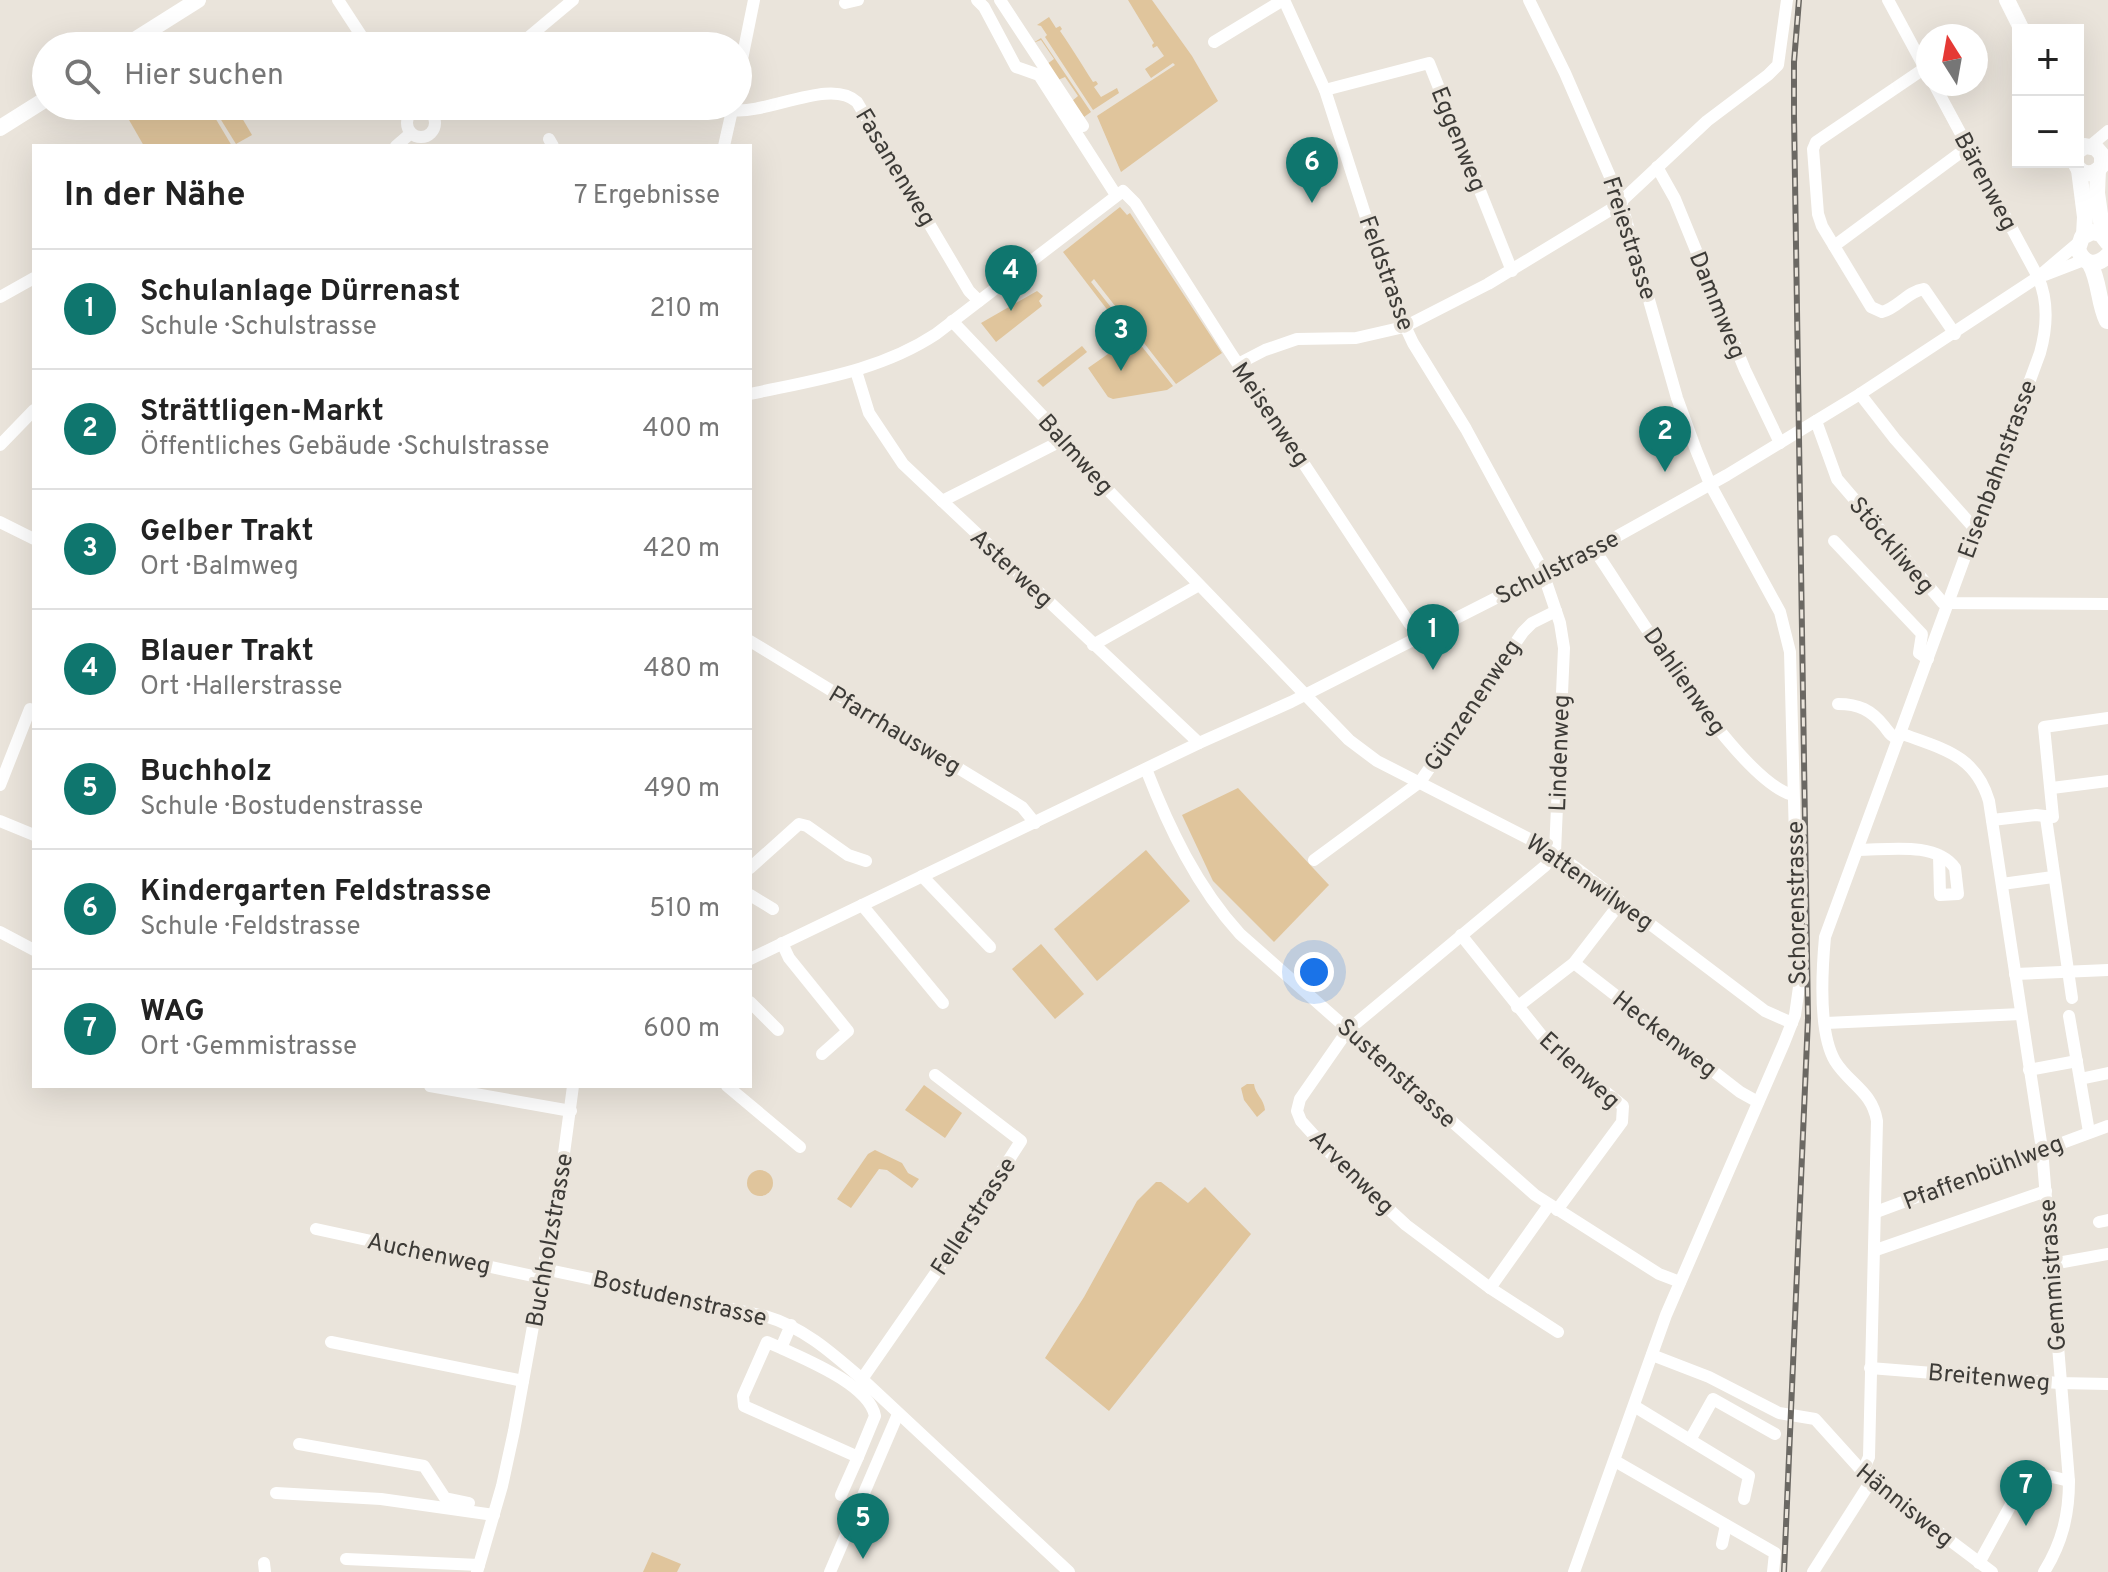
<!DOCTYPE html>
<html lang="de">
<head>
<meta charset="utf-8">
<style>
  body { margin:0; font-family:Overpass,sans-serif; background:#f2f2f2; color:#222 }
  .controls { position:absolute; right:24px; top:24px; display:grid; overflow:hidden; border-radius:0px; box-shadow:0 8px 32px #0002 }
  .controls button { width:72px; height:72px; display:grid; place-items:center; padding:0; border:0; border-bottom:2px solid #e0e0e0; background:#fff; color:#222; font:40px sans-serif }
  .compass { position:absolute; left:1916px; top:24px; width:72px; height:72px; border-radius:50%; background:#fff; box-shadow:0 8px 32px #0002; rotate:349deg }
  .you { position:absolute; left:1314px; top:972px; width:28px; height:28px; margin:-20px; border:6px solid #fff; border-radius:50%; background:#1a73e8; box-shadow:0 0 0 12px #1a73e833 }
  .badge { display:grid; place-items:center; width:52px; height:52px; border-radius:50%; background:#0f766e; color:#fff; font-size:26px; font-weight:700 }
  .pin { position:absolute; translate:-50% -66px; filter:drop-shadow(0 2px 4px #0008) }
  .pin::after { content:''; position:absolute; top:42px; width:28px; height:24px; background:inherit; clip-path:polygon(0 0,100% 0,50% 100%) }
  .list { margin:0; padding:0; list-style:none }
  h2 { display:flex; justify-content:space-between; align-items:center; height:104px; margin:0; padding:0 32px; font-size:34px }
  h2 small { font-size:26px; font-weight:400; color:#767676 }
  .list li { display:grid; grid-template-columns:52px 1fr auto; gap:24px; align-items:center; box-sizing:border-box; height:120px; padding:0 32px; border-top:2px solid #e0e0e0 }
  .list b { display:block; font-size:30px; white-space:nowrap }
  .list p { margin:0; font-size:26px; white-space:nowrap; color:#767676 }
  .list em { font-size:26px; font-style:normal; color:#767676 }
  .icon { flex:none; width:44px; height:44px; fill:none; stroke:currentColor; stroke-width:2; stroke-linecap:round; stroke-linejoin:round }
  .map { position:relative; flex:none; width:2108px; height:1572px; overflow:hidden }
  .search { position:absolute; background:#fff; box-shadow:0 8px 32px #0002; left:32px; top:32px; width:720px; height:88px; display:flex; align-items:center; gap:20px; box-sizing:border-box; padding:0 28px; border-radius:44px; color:#767676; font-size:30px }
  .panel { position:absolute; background:#fff; box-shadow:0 8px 32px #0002; left:32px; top:144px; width:720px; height:944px; border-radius:0px }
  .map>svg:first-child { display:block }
  .green { fill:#e0c59c }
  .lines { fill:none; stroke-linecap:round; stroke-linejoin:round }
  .minor { stroke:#fff; stroke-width:12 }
  .major { stroke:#fff; stroke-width:16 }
  .rail-casing { stroke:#6b6863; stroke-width:6 }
  .rail { stroke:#eae4db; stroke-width:3; stroke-dasharray:9; stroke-linecap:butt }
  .labels { text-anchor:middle; stroke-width:7; stroke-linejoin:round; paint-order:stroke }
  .street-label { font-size:24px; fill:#3d3b37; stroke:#eae4db }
</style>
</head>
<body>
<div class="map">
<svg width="2108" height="1572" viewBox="0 0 2108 1572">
  <rect width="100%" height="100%" fill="#eae4db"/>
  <g class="green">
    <path d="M 1128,0 L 1152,0 L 1192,56 L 1218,101 L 1121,172 L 1097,116 L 1175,65 L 1173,63 L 1151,78 L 1145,69 L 1164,56 L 1157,46 L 1153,48 L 1152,45 L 1154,43 Z"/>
    <path d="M 1049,17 L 1056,28 L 1060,26 L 1062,29 L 1060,31 C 1073,50 1081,63 1093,82 L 1096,81 L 1098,84 L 1094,87 L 1101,97 L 1117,88 L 1119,93 L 1093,110 L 1045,37 L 1047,35 L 1041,26 L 1037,25 Z"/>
    <path d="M 1041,38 L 1091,112 L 1084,117 L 1072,101 L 1078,96 L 1065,77 L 1058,80 L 1047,64 L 1054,59 L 1041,40 L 1033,43 Z"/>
    <path d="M 121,106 L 208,106 L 232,146 L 144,146 Z"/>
    <path d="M 235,106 L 252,135 L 236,144 L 218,115 Z"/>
    <path d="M 1120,207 L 1127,215 L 1130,213 L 1222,353 L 1176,384 L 1094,279 L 1091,282 L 1173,386 L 1167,390 L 1113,399 L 1108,397 L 1088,368 L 1118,347 L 1124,352 L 1130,352 L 1135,346 L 1063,252 Z"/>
    <path d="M 1037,291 L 1043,296 L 1039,301 L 1042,306 L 996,342 L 981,323 Z"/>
    <path d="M 1082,346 L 1087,352 L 1043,387 L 1037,381 Z"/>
    <path d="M 1238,788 L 1329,885 L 1274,942 L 1213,881 L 1182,815 Z"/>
    <path d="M 1146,850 L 1190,901 L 1097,981 L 1054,929 Z"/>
    <path d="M 1041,944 L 1084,994 L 1055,1019 L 1012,969 Z"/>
    <path d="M 1247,1084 L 1254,1084 C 1255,1094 1264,1099 1265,1110 L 1257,1117 L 1244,1100 L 1241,1088 Z"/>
    <path d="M 924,1085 L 962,1113 L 945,1138 L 905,1110 Z"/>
    <path d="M 875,1150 L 902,1163 L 908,1173 L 919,1179 L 912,1188 L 887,1170 L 879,1169 L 851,1208 L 837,1199 L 868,1154 Z"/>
    <circle cx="760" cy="1183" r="13"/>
    <path d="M 1156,1182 L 1161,1182 L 1188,1203 L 1205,1187 L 1251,1234 L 1109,1411 L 1045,1358 L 1084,1297 L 1137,1201 Z"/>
    <path d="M 652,1552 L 681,1564 L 677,1572 L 643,1572 Z"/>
  </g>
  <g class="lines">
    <g class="minor">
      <path d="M 338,0 L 368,46"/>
      <path d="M 977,0 L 984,7 L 1016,67 L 1039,75 L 1116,195"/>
      <path d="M 1000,0 L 1083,126"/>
      <path d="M 1284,0 L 1325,90 L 1392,298 L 1413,343 L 1466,429 L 1541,567 L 1560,623 L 1564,648 L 1555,852 L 1545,866 L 1348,1030 L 1300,1099 L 1297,1111 L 1301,1121 L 1340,1164 L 1406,1225 L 1490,1288 L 1558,1332"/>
      <path d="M 1529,0 L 1565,73 L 1621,202 L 1677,398 L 1696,450 L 1710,484 L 1780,612 L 1790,652 L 1799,987 L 1795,1015 L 1784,1043 L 1666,1315 L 1574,1572"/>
      <path d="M 1888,0 L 1928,74"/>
      <path d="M 845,3 L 858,0"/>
      <path d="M 1214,42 L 1283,0"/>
      <path d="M 518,46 L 573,0"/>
      <path d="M 1925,68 L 1816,142 L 1813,149 L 1818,214 L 1822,226 L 1871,307 L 1882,312 C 1898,308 1908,291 1924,289 L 1955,334"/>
      <path d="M 738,79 L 754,0"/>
      <path d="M 1325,90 L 1429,63 L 1512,271"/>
      <circle cx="421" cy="123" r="14"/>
      <path d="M 732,110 C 767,115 831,77 857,102 L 969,291 L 979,301"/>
      <path d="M 549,139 L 553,146"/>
      <path d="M 396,146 L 411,133"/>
      <path d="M 724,146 L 733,106"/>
      <path d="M 2090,146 L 2108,131"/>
      <path d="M 1657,167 L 1675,199 L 1745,370 L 1780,443"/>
      <path d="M 1834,246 L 1968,147"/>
      <path d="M 2045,275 L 2084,260"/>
      <path d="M 0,297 L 34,278"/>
      <path d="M 952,321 L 1055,429 L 1068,447 L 1107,489 L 1349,740 L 1377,761 L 1555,852 L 1765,1011 L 1792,1023"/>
      <path d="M 1238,364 L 1265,350 L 1297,339 L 1356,338 L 1404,327 L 1488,284 L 1615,207 L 1707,121 L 1768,75 L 1778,65 L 1787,0"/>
      <path d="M 856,371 L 869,413 L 903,464 L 1199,743"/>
      <path d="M 750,394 C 815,380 880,371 936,334 L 1123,191 L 1135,203 L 1230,352 L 1409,623 L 1421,636"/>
      <path d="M 1860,394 L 1895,439 L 1975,529"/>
      <path d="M 1816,421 L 1837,479 L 1943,603 L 2108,604"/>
      <path d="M 0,445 L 34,410"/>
      <path d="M 942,501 L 1063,440"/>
      <path d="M 0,522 L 34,539"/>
      <path d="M 1834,541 L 1922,634 L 1919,653 L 1928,659"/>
      <path d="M 1594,549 C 1629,600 1738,782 1793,795"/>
      <path d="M 750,641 L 1022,807 L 1035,823"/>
      <path d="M 1093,645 L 1199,585"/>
      <path d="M 1838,704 C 1859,704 1871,710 1884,726 C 1889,732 1890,736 1898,739"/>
      <path d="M 1900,733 C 1942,749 1975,754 1989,801 L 2042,1149 L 2069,1481 C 2069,1515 2062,1543 2044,1572"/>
      <path d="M 1146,769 C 1169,828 1197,887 1240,934 L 1535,1195 L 1659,1274 L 1680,1282"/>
      <path d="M 0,785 L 30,709"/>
      <path d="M 2052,788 L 2108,781"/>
      <path d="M 2046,818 L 2072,998"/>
      <path d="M 1992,820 L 2036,815 L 2053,817 L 2044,727 L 2108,718"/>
      <path d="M 0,821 L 34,835"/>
      <path d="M 1858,850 C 1887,850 1936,841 1955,868 L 1958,894 L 1940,895 L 1939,855"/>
      <path d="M 1314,860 L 1420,782 L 1523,632 L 1532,623 L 1556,611"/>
      <path d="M 750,868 L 799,824 L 807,826 L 848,855 L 866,861"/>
      <path d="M 922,876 L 990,947"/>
      <path d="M 2002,884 L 2053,877"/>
      <path d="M 750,895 L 773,909"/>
      <path d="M 862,905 L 943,1003"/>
      <path d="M 0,932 L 34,950"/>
      <path d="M 1461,935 L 1542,1036 L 1570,1063 L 1623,1106 L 1622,1122 L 1557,1210"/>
      <path d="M 782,943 L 789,958 L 848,1031 L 822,1054"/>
      <path d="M 750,959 L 1199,743 L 1291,702 L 1614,538 L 1727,475 L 1860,394 L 2038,277 L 2078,243"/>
      <path d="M 1574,963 L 1740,1092 L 1758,1102"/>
      <path d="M 2015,974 L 2108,970"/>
      <path d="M 750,1002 L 778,1030"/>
      <path d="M 1517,1007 L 1574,963 L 1621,902"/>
      <path d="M 2069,1016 L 2089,1132"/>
      <path d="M 1826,1023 L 2021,1014"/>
      <path d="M 2029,1070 L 2077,1061"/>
      <path d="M 2080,1079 L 2108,1073"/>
      <path d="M 430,1086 L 571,1111"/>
      <path d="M 727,1086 L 800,1147"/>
      <path d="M 1876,1212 L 2108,1126"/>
      <path d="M 2099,1222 L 2108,1220"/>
      <path d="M 316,1229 L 542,1278"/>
      <path d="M 1876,1250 L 2046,1191"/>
      <path d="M 2052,1264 L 2108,1254"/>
      <path d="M 544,1269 L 765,1316 C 803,1327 832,1353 862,1379 L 1069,1572"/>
      <path d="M 1490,1288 L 1549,1205"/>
      <path d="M 331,1342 L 523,1381"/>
      <path d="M 781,1348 C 807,1360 869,1385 875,1416 L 858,1457 L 744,1406 L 743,1396 L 767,1342 L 781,1348 L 791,1325"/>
      <path d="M 1652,1355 L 1709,1377 L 1779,1413 L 1815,1419 L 1871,1481 L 1992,1572"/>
      <path d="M 1870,1368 L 2059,1383 L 2108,1384"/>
      <path d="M 862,1379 L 935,1274 L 1021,1141 L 935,1075"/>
      <path d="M 1634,1406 L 1749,1476 L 1744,1499"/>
      <path d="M 1690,1440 L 1713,1399 L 1775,1434"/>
      <path d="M 299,1444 L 424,1466 L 445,1498 L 469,1503"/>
      <path d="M 1615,1461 L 1775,1553 L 1773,1572"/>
      <path d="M 1862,1473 L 1869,1457 L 1877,1121 C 1872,1091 1849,1084 1835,1061 C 1818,1032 1822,970 1825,937 L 2040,353 C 2047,328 2049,302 2038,277 L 1934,84"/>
      <path d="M 276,1493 L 381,1499 L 494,1515"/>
      <path d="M 841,1495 L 858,1457"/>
      <path d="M 1722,1544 L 1726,1525"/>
      <path d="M 346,1559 L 479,1565"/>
      <path d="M 264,1563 L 265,1572"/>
      <path d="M 1979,1563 L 2025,1479 C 2036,1470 2055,1478 2069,1481"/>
      <path d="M 477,1572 L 502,1486 L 514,1431 L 563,1161 L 573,1086"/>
      <path d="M 830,1572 L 898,1414"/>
      <path d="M 1813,1572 L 1871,1481"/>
    </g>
    <g class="major">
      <path d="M 2007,0 L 2022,30"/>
      <path d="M 125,46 L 198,0"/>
      <path d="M 0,128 L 46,99"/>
      <path d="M 2075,162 C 2080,176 2094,177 2102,165 L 2102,155 L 2096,148 L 2085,146 L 2078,151"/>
      <path d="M 2079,170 L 2085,217 L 2084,235"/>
      <path d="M 2098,170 L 2097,193 L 2103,235"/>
      <path d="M 2108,243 L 2101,234 L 2092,232 L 2082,237 L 2078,249 C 2083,265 2097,267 2108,255"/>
      <path d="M 2090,264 C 2100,282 2098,303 2107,321"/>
    </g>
    <defs>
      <path id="rail" d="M 1784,1572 L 1808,1018 L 1794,116 L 1794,62 L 1799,0"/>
    </defs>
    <use href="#rail" class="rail-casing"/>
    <use href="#rail" class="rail"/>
  </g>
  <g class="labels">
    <g class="street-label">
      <text transform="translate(1459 139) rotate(68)" y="8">Eggenweg</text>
      <text transform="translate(896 167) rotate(59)" y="8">Fasanenweg</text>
      <text transform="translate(1986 181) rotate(62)" y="8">Bärenweg</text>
      <text transform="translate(1630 238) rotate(72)" y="8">Freiestrasse</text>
      <text transform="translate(1387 273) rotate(70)" y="8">Feldstrasse</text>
      <text transform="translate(1718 305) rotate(68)" y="8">Dammweg</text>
      <text transform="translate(1271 414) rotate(56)" y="8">Meisenweg</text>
      <text transform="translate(1076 454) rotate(48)" y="8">Balmweg</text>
      <text transform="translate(1997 469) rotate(-70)" y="8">Eisenbahnstrasse</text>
      <text transform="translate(1892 545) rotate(50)" y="8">Stöckliweg</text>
      <text transform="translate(1557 567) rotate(-27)" y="8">Schulstrasse</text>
      <text transform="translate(1012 568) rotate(43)" y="8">Asterweg</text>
      <text transform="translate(1685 681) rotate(55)" y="8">Dahlienweg</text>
      <text transform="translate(1472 705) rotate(-56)" y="8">Günzenenweg</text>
      <text transform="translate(895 730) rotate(31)" y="8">Pfarrhausweg</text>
      <text transform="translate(1559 753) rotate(-88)" y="8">Lindenweg</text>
      <text transform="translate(1590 882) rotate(35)" y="8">Wattenwilweg</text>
      <text transform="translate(1796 903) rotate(-91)" y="8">Schorenstrasse</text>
      <text transform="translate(1665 1034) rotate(38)" y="8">Heckenweg</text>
      <text transform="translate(1580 1070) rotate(43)" y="8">Erlenweg</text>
      <text transform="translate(1397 1073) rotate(42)" y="8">Sustenstrasse</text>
      <text transform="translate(1352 1172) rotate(45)" y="8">Arvenweg</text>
      <text transform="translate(1983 1172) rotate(-21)" y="8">Pfaffenbühlweg</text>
      <text transform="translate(973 1216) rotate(-57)" y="8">Fellerstrasse</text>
      <text transform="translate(549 1240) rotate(-80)" y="8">Buchholzstrasse</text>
      <text transform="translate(429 1253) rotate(12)" y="8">Auchenweg</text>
      <text transform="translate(2052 1275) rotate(-94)" y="8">Gemmistrasse</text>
      <text transform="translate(680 1298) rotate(13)" y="8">Bostudenstrasse</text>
      <text transform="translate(1989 1377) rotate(5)" y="8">Breitenweg</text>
      <text transform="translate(1905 1505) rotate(39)" y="8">Hännisweg</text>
    </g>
  </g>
</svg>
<div class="controls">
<button>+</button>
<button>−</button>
</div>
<svg class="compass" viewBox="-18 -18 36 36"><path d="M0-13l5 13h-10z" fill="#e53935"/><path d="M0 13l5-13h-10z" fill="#767676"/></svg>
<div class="you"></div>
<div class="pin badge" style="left:1433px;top:670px">1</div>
<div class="pin badge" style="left:1665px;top:472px">2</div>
<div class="pin badge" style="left:1121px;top:371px">3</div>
<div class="pin badge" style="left:1011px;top:311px">4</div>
<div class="pin badge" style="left:863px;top:1559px">5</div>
<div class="pin badge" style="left:1312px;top:203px">6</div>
<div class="pin badge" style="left:2026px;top:1526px">7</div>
<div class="search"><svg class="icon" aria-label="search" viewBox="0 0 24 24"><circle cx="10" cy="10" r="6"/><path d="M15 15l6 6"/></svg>Hier suchen</div>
<section class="panel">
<h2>In der Nähe<small>7 Ergebnisse</small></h2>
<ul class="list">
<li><span class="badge">1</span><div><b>Schulanlage Dürrenast</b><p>Schule · Schulstrasse</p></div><em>210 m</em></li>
<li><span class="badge">2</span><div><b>Strättligen-Markt</b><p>Öffentliches Gebäude · Schulstrasse</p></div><em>400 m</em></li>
<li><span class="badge">3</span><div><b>Gelber Trakt</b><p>Ort · Balmweg</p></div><em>420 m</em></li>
<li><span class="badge">4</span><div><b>Blauer Trakt</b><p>Ort · Hallerstrasse</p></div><em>480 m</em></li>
<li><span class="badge">5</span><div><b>Buchholz</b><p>Schule · Bostudenstrasse</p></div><em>490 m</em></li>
<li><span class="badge">6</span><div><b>Kindergarten Feldstrasse</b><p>Schule · Feldstrasse</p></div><em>510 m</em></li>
<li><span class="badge">7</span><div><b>WAG</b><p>Ort · Gemmistrasse</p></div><em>600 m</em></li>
</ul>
</section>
</div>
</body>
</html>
